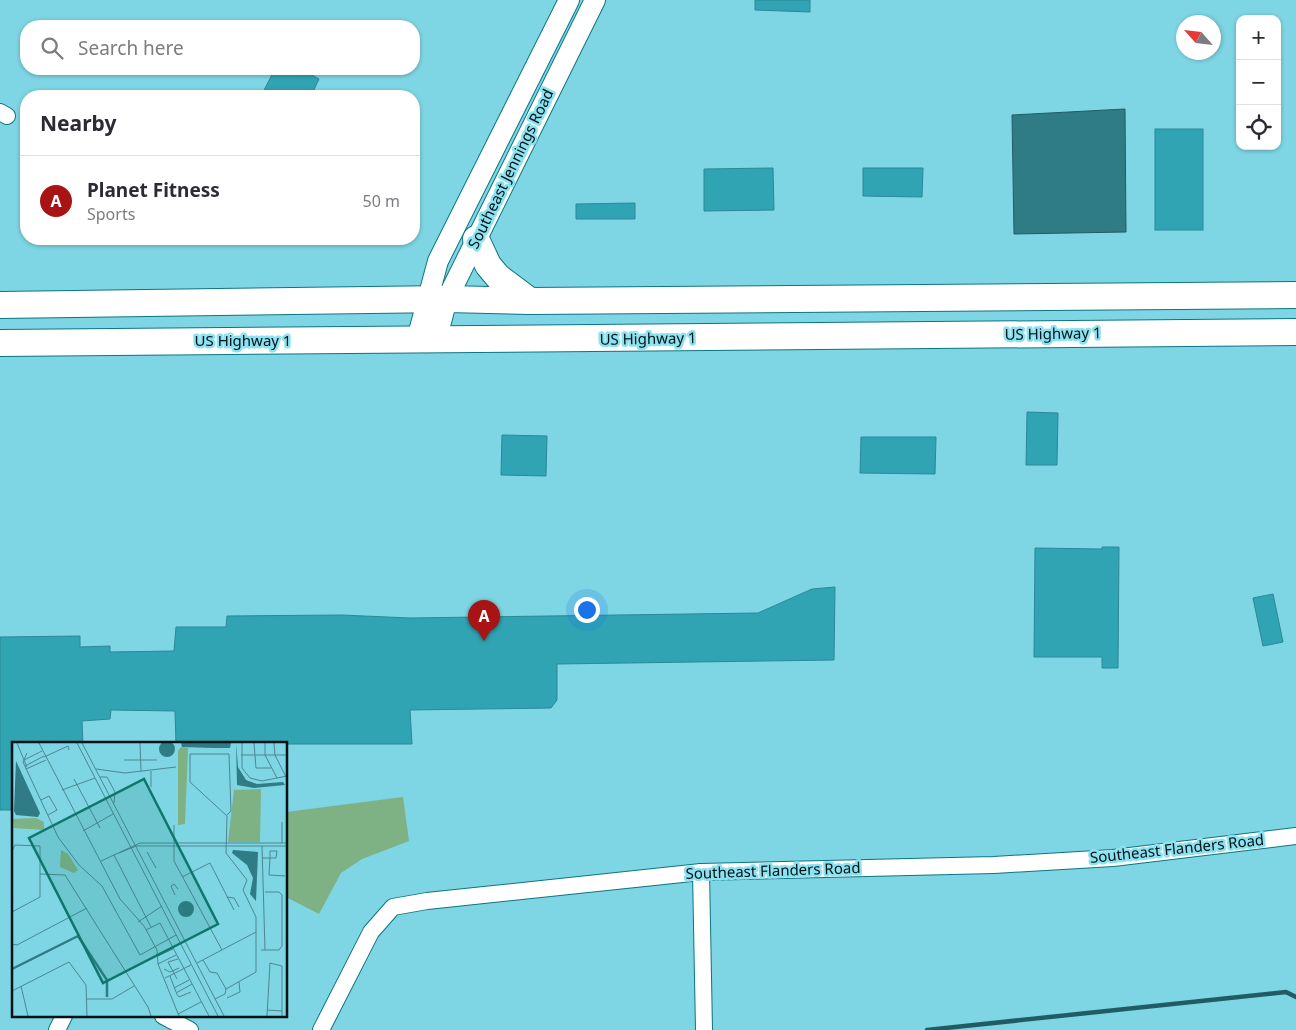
<!DOCTYPE html>
<html lang="en">
<head>
<meta charset="utf-8">
<style>
  body { margin:0; font-family:"Noto Sans",sans-serif; background:#f2f2f3; color:#2b2b33 }
  .controls { position:absolute; right:15px; top:15px; display:grid; overflow:hidden; border-radius:10px; box-shadow:0 1px 4px #0004 }
  .controls button { width:45px; height:45px; display:grid; place-items:center; padding:0; border:0; border-bottom:1px solid #e1e1e2; background:#fff; color:#2b2b33; font:25px sans-serif }
  .compass { position:absolute; left:1176px; top:15px; width:45px; height:45px; border-radius:50%; background:#fff; box-shadow:0 1px 4px #0004; rotate:297deg }
  .you { position:absolute; left:586px; top:609px; width:18px; height:18px; margin:-12px; border:4px solid #fff; border-radius:50%; background:#1a73e8; box-shadow:0 0 0 8px #1a73e833 }
  .badge { display:grid; place-items:center; width:32px; height:32px; border-radius:50%; background:#a81413; color:#fff; font-size:16px; font-weight:700 }
  .pin { position:absolute; translate:-50% -41px; filter:drop-shadow(0 1px 2px #0008) }
  .pin::after { content:''; position:absolute; top:26px; width:18px; height:15px; background:inherit; clip-path:polygon(0 0,100% 0,50% 100%) }
  .list { margin:0; padding:0; list-style:none }
  h2 { display:flex; justify-content:space-between; align-items:center; height:65px; margin:0; padding:0 20px; font-size:21px }
  h2 small { font-size:16px; font-weight:400; color:#7c7c81 }
  .list li { display:grid; grid-template-columns:32px 1fr auto; gap:15px; align-items:center; box-sizing:border-box; height:90px; padding:0 20px; border-top:1px solid #e1e1e2 }
  .list b { display:block; font-size:19px; white-space:nowrap }
  .list p { margin:0; font-size:16px; white-space:nowrap; color:#7c7c81 }
  .list em { font-size:16px; font-style:normal; color:#7c7c81 }
  .icon { flex:none; width:28px; height:28px; fill:none; stroke:currentColor; stroke-width:2; stroke-linecap:round; stroke-linejoin:round }
  .map { position:relative; flex:none; width:1296px; height:1030px; overflow:hidden }
  .search { position:absolute; background:#fff; box-shadow:0 1px 4px #0004; left:20px; top:20px; width:400px; height:55px; display:flex; align-items:center; gap:12px; box-sizing:border-box; padding:0 18px; border-radius:20px; color:#7c7c81; font-size:19px }
  .panel { position:absolute; background:#fff; box-shadow:0 1px 4px #0004; left:20px; top:90px; width:400px; height:155px; border-radius:20px }
  .map>svg:first-child { display:block }
  .green { fill:#7eb285 }
  .water { fill:#2f7c87; stroke:#215c65 }
  .lines { fill:none; stroke-linecap:round; stroke-linejoin:round }
  .stream { stroke:#215c65; stroke-width:4.5 }
  .building { fill:#30a4b3; stroke:#2c8894 }
  .minor-casing { stroke:#0d7581; stroke-width:18 }
  .tertiary-casing { stroke:#0d7581; stroke-width:22 }
  .primary-casing { stroke:#0d7581; stroke-width:28 }
  .minor { stroke:#fff; stroke-width:16 }
  .tertiary { stroke:#fff; stroke-width:20 }
  .primary { stroke:#fff; stroke-width:26 }
  .labels { text-anchor:middle; stroke-width:5; stroke-linejoin:round; paint-order:stroke }
  .street-label { font-size:15px; fill:#001216; stroke:#8ce2f0 }
  .inset-river { fill:none; stroke:#2f7c87; stroke-width:2.5 }
  .inset-road { fill:none; stroke:#4c8791; stroke-width:1 }
  .view { fill:#0f766e; fill-opacity:0.15; stroke:#0f766e; stroke-width:2.5 }
  .inset-edge { fill:none; stroke:#001216; stroke-width:2.5 }
</style>
</head>
<body>
<div class="map">
<svg width="1296" height="1030" viewBox="0 0 1296 1030">
  <rect width="100%" height="100%" fill="#7ed5e3"/>
  <path class="green" d="M 403,797 L 409,841 L 362,859 L 341,873 L 319,914 L 286,897 L 286,812 Z"/>
  <path class="water" d="M 1125,109 L 1126,232 L 1014,234 L 1012,115 Z"/>
  <g class="lines">
    <path class="stream" d="M 927,1030 L 1286,992 L 1296,997"/>
  </g>
  <g class="building">
    <path d="M 755,0 L 810,0 L 810,12 L 755,10 Z"/>
    <path d="M 275,69 L 306,69 L 313,72 L 312,75 L 319,79 L 311,96 L 261,96 Z"/>
    <rect x="1155" y="129" width="48" height="101"/>
    <path d="M 773,168 L 774,210 L 704,211 L 704,169 Z"/>
    <path d="M 863,168 L 923,168 L 922,197 L 863,196 Z"/>
    <path d="M 635,203 L 635,219 L 576,219 L 576,204 Z"/>
    <path d="M 1027,412 L 1058,413 L 1057,465 L 1026,465 Z"/>
    <path d="M 502,435 L 547,436 L 546,476 L 501,475 Z"/>
    <path d="M 861,437 L 936,437 L 935,474 L 860,473 Z"/>
    <path d="M 1102,547 L 1119,547 L 1118,668 L 1102,668 L 1102,657 L 1034,657 L 1035,548 L 1102,549 Z"/>
    <path d="M 835,587 L 834,660 L 557,664 L 557,700 L 551,708 L 410,710 L 412,744 L 176,744 L 175,711 L 111,710 L 110,719 L 82,721 L 83,744 L 14,744 L 14,810 L 0,810 L 0,637 L 80,636 L 80,647 L 110,646 L 110,652 L 174,651 L 176,627 L 226,627 L 227,616 L 341,615 L 410,618 L 758,613 L 812,589 Z"/>
    <path d="M 1273,594 L 1283,642 L 1263,646 L 1253,598 Z"/>
  </g>
  <g class="lines">
    <defs>
      <g id="minor">
        <path d="M 0,112 L 7,116"/>
        <path d="M 701,872 L 704,1030"/>
        <path d="M 163,1016 L 190,1030"/>
        <path d="M 57,1030 L 64,1016"/>
        <path d="M 321,1030 L 371,932 L 393,907 L 427,901 L 701,872 L 994,865 L 1113,858 L 1296,836"/>
      </g>
      <g id="tertiary">
        <path d="M 417,339 L 438,261 L 569,0"/>
        <path d="M 436,341 L 447,299 L 595,0"/>
      </g>
      <g id="primary">
        <path d="M 476,239 L 488,265 L 498,277 L 530,301"/>
        <path d="M 0,305 L 447,299 L 530,301 L 1296,295"/>
        <path d="M 0,343 L 1296,332"/>
      </g>
    </defs>
    <use href="#minor" class="minor-casing"/>
    <use href="#tertiary" class="tertiary-casing"/>
    <use href="#primary" class="primary-casing"/>
    <use href="#minor" class="minor"/>
    <use href="#tertiary" class="tertiary"/>
    <use href="#primary" class="primary"/>
  </g>
  <g class="labels">
    <g class="street-label">
      <text transform="translate(511 169) rotate(-64)" y="5">Southeast Jennings Road</text>
      <text transform="translate(1053 334) rotate(-1)" y="5">US Highway 1</text>
      <text transform="translate(648 339) rotate(-1)" y="5">US Highway 1</text>
      <text x="243" y="346">US Highway 1</text>
      <text transform="translate(1177 849) rotate(-6)" y="5">Southeast Flanders Road</text>
      <text transform="translate(773 871) rotate(-2)" y="5">Southeast Flanders Road</text>
    </g>
  </g>
  <g transform="translate(12 742)">
    <rect width="275" height="275" fill="#7ed5e3"/>
    <path d="M 169,5 L 176,6 L 173,82 L 166,83 L 166,9 ZM 249,47 L 248,100 L 216,100 L 222,48 ZM 24,76 L 32,80 L 32,88 L 2,86 L 1,77 ZM 49,108 L 56,112 L 66,128 L 62,131 L 48,125 Z" fill="#7eb285"/>
    <path d="M147 7a8 8 0 1 1 16 0a8 8 0 1 1-16 0ZM 169,1 L 219,1 L 218,6 L 201,6 L 170,5 ZM 224,1 L 226,25 L 234,38 L 245,42 L 271,40 L 273,43 L 242,46 L 225,43 ZM 4,19 L 28,71 L 26,75 L 4,73 L 2,69 ZM 221,108 L 246,110 L 244,159 L 238,152 L 241,136 L 235,123 L 220,111 ZM166 167a8 8 0 1 1 16 0a8 8 0 1 1-16 0Z" fill="#2f7c87"/>
    <path class="inset-river" d="M 0,227 L 66,194 L 95,238 L 95,255"/>
    <path class="inset-road" d="M 5,1 L 15,25M 27,1 L 108,157 L 132,184 L 145,208 L 146,222 L 167,274M 65,1 L 206,274M 70,1 L 212,274M 128,1 L 129,29M 230,1 L 230,26 L 238,36 L 250,39 L 275,34M 242,1 L 244,26 L 259,26M 253,1 L 253,13 L 265,36M 262,1 L 263,13 L 274,35M 15,11 L 11,20 L 46,95 L 67,123 L 90,144 L 128,213 L 164,193M 229,13 L 275,13M 32,15 L 56,4 L 57,8M 12,18 L 30,9M 112,18 L 145,18M 13,24 L 32,14M 14,27 L 34,18M 84,27 L 113,31 L 164,25M 139,29 L 139,45M 88,35 L 95,35 L 103,50 L 102,61M 62,37 L 88,86M 50,48 L 83,36M 29,58 L 37,54 L 45,68 L 36,73M 214,74 L 219,69 L 217,12 L 178,12 L 178,40 L 215,74 L 214,111 L 235,138 L 231,148 L 244,175 L 244,230 L 214,247M 162,83 L 162,119 L 210,208M 71,89 L 101,72M 270,101 L 270,80M 250,104 L 253,208M 0,109 L 3,103 L 28,104 L 28,155 L 0,170M 135,110 L 144,126M 107,111 L 124,104 L 275,104M 102,113 L 139,185M 250,116 L 258,116 L 258,109 L 265,109 L 264,116 L 258,116 L 257,133 L 273,134M 89,119 L 128,101 L 275,101M 28,132 L 53,133 L 136,265 L 139,274M 170,135 L 198,121 L 222,168M 163,153 L 159,144 L 162,142 L 166,147M 215,155 L 222,156 L 227,165M 126,180 L 150,164M 134,188 L 148,181 L 197,274M 0,202 L 5,203 L 75,166M 249,208 L 267,208 L 270,204 L 270,153 L 267,150 L 253,150M 146,214 L 161,207M 191,218 L 198,230 L 205,231 L 214,247 L 213,252 L 203,257M 185,221 L 244,190M 146,222 L 164,213M 152,227 L 158,230 L 167,226M 158,234 L 164,250M 153,236 L 179,223M 165,237 L 156,220 L 166,217M 9,244 L 16,274M 162,246 L 177,238M 0,249 L 57,220 L 74,243 L 75,274M 179,250 L 167,255 L 164,251 L 180,242M 215,256 L 228,250 L 227,240M 75,257 L 100,257 L 122,244M 255,268 L 270,269M 166,272 L 189,260M 255,274 L 258,221 L 270,224 L 270,274"/>
    <path class="view" d="M 132,37 L 206,182 L 91,241 L 17,96 Z"/>
    <rect width="275" height="275" class="inset-edge"/>
  </g>
</svg>
<div class="controls">
<button>+</button>
<button>−</button>
<button><svg class="icon" aria-label="locate" viewBox="0 0 24 24"><circle cx="12" cy="12" r="6"/><path d="M12 2v4M12 18v4M2 12h4M18 12h4"/></svg></button>
</div>
<svg class="compass" viewBox="-18 -18 36 36"><path d="M0-13l5 13h-10z" fill="#e53935"/><path d="M0 13l5-13h-10z" fill="#7c7c81"/></svg>
<div class="you"></div>
<div class="pin badge" style="left:484px;top:641px">A</div>
<div class="search"><svg class="icon" aria-label="search" viewBox="0 0 24 24"><circle cx="10" cy="10" r="6"/><path d="M15 15l6 6"/></svg>Search here</div>
<section class="panel">
<h2>Nearby<small></small></h2>
<ul class="list">
<li><span class="badge">A</span><div><b>Planet Fitness</b><p>Sports</p></div><em>50 m</em></li>
</ul>
</section>
</div>
</body>
</html>
